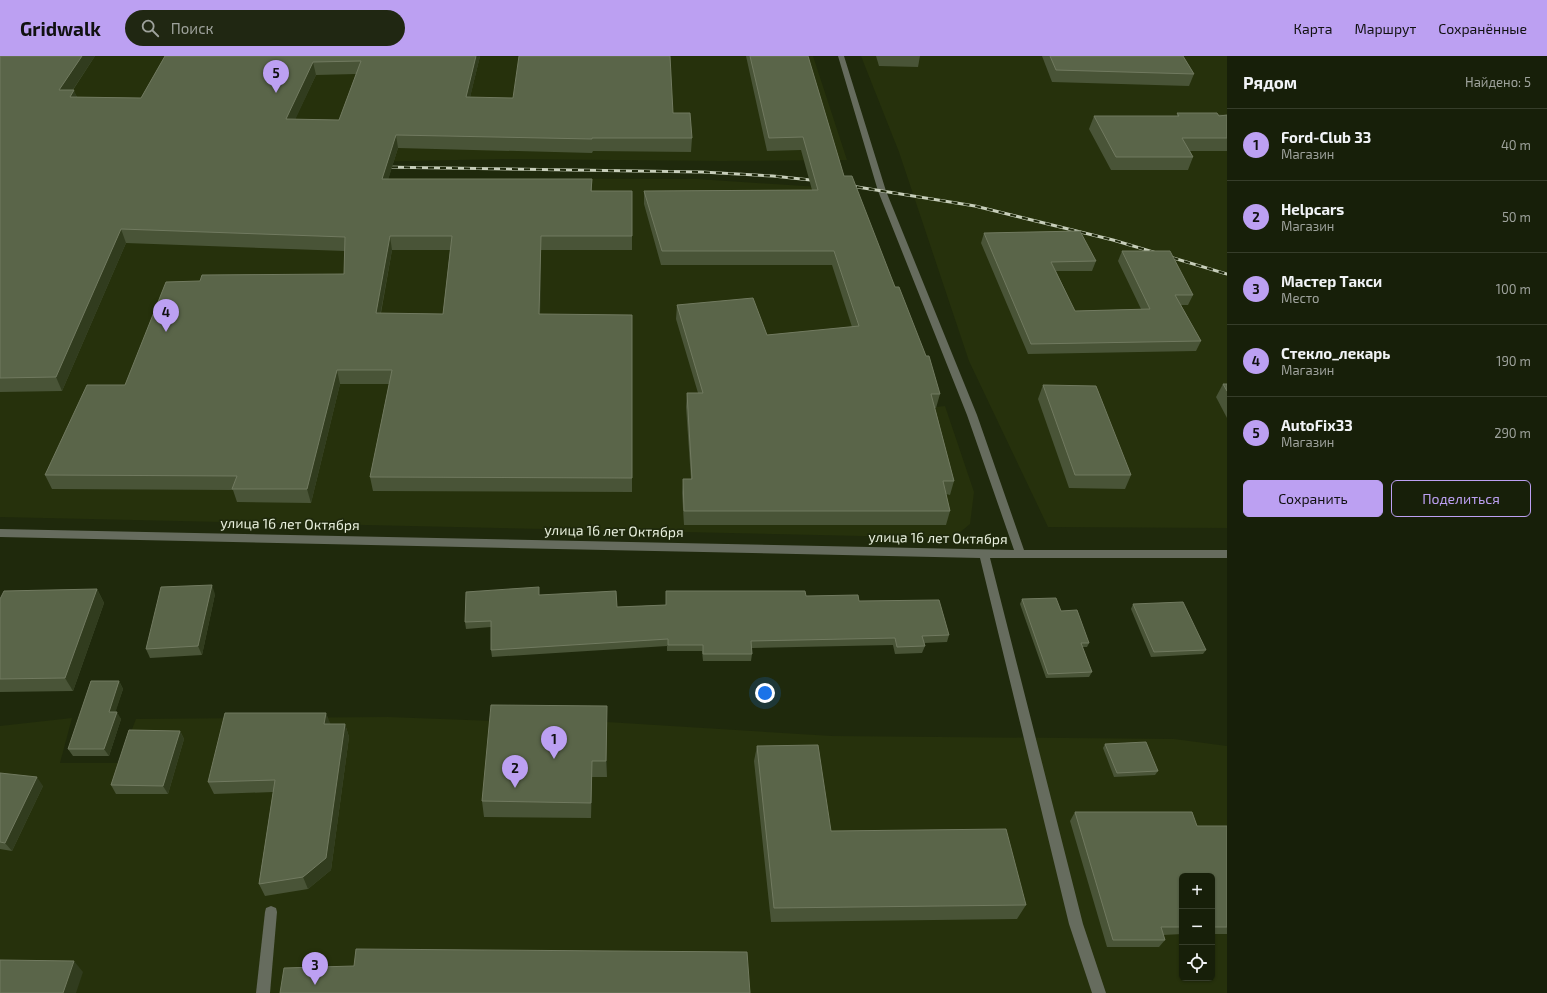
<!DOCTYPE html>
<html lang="ru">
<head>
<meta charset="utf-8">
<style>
  body { margin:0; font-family:"Exo 2",sans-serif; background:#202712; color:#f1f3f6 }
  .controls { position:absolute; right:12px; bottom:12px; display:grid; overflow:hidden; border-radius:6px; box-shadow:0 1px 3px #0004 }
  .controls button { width:36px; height:36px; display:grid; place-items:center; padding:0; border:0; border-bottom:1px solid #363d2a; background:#171f09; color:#f1f3f6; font:20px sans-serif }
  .you { position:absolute; left:765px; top:637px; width:14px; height:14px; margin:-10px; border:3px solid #fff; border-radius:50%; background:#1a73e8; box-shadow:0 0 0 6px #1a73e833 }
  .badge { display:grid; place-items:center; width:26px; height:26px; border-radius:50%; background:#bca0f2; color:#111; font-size:13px; font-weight:700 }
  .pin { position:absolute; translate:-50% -33px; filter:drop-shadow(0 1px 2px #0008) }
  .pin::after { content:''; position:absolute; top:21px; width:14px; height:12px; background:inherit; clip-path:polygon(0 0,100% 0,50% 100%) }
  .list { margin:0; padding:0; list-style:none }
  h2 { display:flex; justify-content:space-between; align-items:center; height:52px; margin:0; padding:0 16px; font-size:17px }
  h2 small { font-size:13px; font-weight:400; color:#9ea29c }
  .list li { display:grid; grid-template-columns:26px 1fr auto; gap:12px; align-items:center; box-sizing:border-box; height:72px; padding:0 16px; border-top:1px solid #363d2a }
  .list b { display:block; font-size:15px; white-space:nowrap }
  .list p { margin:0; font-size:13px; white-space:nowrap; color:#9ea29c }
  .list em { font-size:13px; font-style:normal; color:#9ea29c }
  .actions { display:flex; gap:8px; padding:12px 16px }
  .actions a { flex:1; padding:9px 0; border:1px solid #bca0f2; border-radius:6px; text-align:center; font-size:14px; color:#bca0f2 }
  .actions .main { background:#bca0f2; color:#111 }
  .icon { flex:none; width:22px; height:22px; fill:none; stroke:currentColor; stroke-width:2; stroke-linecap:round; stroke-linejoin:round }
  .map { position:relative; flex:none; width:1227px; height:937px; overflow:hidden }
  header { display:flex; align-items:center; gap:24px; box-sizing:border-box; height:56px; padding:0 20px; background:#bca0f2; color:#111 }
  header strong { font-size:19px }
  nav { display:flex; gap:22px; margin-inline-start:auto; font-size:14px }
  .search { width:280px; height:36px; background:#202712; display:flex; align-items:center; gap:10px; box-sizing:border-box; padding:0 14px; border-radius:22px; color:#9ea29c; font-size:15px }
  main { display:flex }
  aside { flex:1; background:#171f09 }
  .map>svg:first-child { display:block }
  .built { fill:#26310c; fill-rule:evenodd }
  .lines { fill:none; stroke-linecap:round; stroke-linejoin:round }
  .minor { fill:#666c5e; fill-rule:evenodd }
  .rail-casing { stroke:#c7ceba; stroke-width:3 }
  .rail { stroke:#1f290c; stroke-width:2; stroke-dasharray:6; stroke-linecap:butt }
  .wall { fill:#495437; fill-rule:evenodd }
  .shaded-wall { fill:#313c1e }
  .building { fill:#5a6549; stroke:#717a60; fill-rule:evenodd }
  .labels { text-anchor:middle; stroke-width:3.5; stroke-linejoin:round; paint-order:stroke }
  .street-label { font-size:14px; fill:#e9f0de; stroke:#1f290c }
</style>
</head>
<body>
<header>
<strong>Gridwalk</strong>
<div class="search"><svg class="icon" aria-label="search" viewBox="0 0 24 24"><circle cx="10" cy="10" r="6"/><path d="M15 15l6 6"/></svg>Поиск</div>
<nav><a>Карта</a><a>Маршрут</a><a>Сохранённые</a></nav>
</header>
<main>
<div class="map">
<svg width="1227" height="937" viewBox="0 0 1227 937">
  <rect width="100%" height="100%" fill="#1f290c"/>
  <g class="built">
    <path d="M 0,0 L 813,0 L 847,104 L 721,105 L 505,103 L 315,107 L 0,105 Z"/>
    <path d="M 861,0 L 1227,0 L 1227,472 L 1048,471 L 969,305 L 899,96 Z"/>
    <path d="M 0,121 L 697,123 L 850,133 L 936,351 L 945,350 L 974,436 L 970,468 L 953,482 L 0,461 Z"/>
    <path d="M 388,661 L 494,665 L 607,666 L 832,680 L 1174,683 L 1227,690 L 1227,937 L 0,937 L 0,670 L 72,662 L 60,707 L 119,707 L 136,663 ZM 1182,820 L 1212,820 L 1212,922 L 1182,922 Z"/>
  </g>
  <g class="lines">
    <g class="minor">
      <path d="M 838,0 L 844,0 L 886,135 L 977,359 L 1024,494 L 1227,494 L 1227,502 L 990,502 L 1083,868 L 1106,937 L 1092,937 L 1069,868 L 980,502 L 0,481 L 0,473 L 1014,494 L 967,359 L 878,135 Z"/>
      <path d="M 271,850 L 276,852 L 277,856 L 270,937 L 256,937 L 265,856 L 266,852 Z"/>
    </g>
    <defs>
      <g id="rail">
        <path d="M 380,111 L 702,116 L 773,120 L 820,125"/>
        <path d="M 845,129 L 975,150 L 1113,184 L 1227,218"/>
      </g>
    </defs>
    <use href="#rail" class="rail-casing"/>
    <use href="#rail" class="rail"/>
  </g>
  <g class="wall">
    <path d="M 0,0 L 95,0 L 73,34 L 77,41 L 141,42 L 165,0 L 480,0 L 470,41 L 673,57 L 692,82 L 691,96 L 593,95 L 592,97 L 398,92 L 388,123 L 592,123 L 592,135 L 632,135 L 632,194 L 541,194 L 540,258 L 632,422 L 632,436 L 373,435 L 370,421 L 389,328 L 340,328 L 311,447 L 237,446 L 233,434 L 52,433 L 45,419 L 125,329 L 200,225 L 344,218 L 345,195 L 126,187 L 62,335 L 0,336 ZM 356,18 L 339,64 L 295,63 L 316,19 ZM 392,194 L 450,194 L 443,258 L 381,257 Z"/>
    <path d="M 746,0 L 808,0 L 844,120 L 895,231 L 940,338 L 936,352 L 935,352 L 954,425 L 950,439 L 946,438 L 950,455 L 946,469 L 684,469 L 682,437 L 683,423 L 691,423 L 686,351 L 687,337 L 698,337 L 676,263 L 677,249 L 767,279 L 852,271 L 832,209 L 661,209 L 644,148 L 644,135 L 812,134 L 801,94 L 767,95 Z"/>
    <path d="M 876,0 L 920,0 L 918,11 L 879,10 Z"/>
    <path d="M 1042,0 L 1183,0 L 1194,18 L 1189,30 L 1052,26 Z"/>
    <path d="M 1177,57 L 1227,59 L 1227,95 L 1190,95 L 1193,101 L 1188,114 L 1111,114 L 1089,73 L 1094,60 L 1177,60 Z"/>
    <path d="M 984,177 L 1096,205 L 1092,215 L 1056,215 L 1075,255 L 1141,253 L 1118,205 L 1122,195 L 1193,239 L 1188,249 L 1181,249 L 1201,285 L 1196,295 L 1028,298 L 981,187 Z"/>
    <path d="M 1223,328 L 1227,328 L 1227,362 L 1216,341 Z"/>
    <path d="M 1043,329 L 1131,419 L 1125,433 L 1069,432 L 1038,343 Z"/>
    <path d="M 97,533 L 104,547 L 73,635 L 0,636 L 0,543 Z"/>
    <path d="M 666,535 L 806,540 L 859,545 L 949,579 L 947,586 L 924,587 L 925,590 L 922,597 L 895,598 L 893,589 L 752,592 L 752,598 L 751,605 L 703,605 L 702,595 L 667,595 L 667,590 L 492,601 L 491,594 L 491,571 L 466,573 L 465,566 L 617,551 L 666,549 Z"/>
    <path d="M 215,538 L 202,599 L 150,602 L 146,593 Z"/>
    <path d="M 1022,543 L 1061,555 L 1089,587 L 1087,591 L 1082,591 L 1092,616 L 1089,621 L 1046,622 L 1020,548 Z"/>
    <path d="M 1133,548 L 1206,594 L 1203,598 L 1151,601 L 1131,553 Z"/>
    <path d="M 119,625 L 123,633 L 115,656 L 121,663 L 109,700 L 73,700 L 68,693 Z"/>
    <path d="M 607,666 L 607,721 L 592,721 L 591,762 L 484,761 L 482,745 Z"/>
    <path d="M 330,668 L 345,668 L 349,681 L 331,814 L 308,833 L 265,840 L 259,828 L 273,736 L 214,738 L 208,726 Z"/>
    <path d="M 180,675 L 184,683 L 168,738 L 116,738 L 111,729 Z"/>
    <path d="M 1105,688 L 1158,715 L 1155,719 L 1114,721 L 1103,692 Z"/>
    <path d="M 757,690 L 831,775 L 1026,849 L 1017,863 L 771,866 L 754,705 Z"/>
    <path d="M 0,717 L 43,730 L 12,795 L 0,793 Z"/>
    <path d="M 1075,756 L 1197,770 L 1227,770 L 1227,878 L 1212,878 L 1212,820 L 1182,820 L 1182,878 L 1163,879 L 1165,884 L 1159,891 L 1107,891 L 1070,765 Z"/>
  </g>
  <g class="shaded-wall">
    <path d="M 82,0 L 95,0 L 64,47 L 59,34 Z"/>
    <path d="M 476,0 L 480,0 L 467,54 L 466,41 Z"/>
    <path d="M 313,6 L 316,19 L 289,77 L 286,63 Z"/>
    <path d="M 74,34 L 79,47 L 70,41 Z"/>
    <path d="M 396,79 L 398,92 L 384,137 L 382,123 Z"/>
    <path d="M 121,173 L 126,187 L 62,335 L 56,321 Z"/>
    <path d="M 390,180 L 392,194 L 378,271 L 376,257 Z"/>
    <path d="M 541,180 L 541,194 L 540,272 L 539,258 Z"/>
    <path d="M 337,314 L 340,328 L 311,447 L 307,433 Z"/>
    <path d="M 212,529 L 215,538 L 202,599 L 198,590 Z"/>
    <path d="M 97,533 L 104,547 L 73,635 L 65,622 Z"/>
    <path d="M 119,625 L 123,633 L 113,664 L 109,656 Z"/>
    <path d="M 607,650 L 607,721 L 606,705 Z"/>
    <path d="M 117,656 L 121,663 L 109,700 L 104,693 Z"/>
    <path d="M 326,657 L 331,669 L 324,668 Z"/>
    <path d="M 345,668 L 349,681 L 331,814 L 308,833 L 303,821 Z"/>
    <path d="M 180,675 L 184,683 L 168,738 L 163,730 Z"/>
    <path d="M 592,705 L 592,721 L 591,762 L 591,747 Z"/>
    <path d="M 37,721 L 43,730 L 12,795 L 5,787 Z"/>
    <path d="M 74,905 L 83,916 L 76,937 L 63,937 Z"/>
  </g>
  <g class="building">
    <path d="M 0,0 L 82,0 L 59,34 L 74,34 L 70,41 L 141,42 L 165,0 L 476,0 L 466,41 L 513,42 L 519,0 L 670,0 L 673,57 L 690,57 L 692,82 L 592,82 L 592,83 L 396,79 L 382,123 L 592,123 L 591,135 L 632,135 L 632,180 L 541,180 L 539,258 L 632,259 L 632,422 L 370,421 L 392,314 L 337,314 L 307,433 L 232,433 L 237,420 L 45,419 L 87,329 L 125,329 L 166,226 L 200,225 L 202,219 L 344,218 L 345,181 L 121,173 L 56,321 L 0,322 ZM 361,5 L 339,64 L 286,63 L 313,6 ZM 390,180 L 452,180 L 443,258 L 376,257 Z"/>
    <path d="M 750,0 L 808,0 L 844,120 L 852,120 L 895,231 L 899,231 L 926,300 L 929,300 L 940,338 L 931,338 L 954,425 L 943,425 L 950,455 L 684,455 L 683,423 L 692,423 L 687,337 L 703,337 L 677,249 L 753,242 L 767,279 L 859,270 L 834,195 L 662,195 L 644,135 L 818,134 L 803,81 L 769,82 Z"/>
    <path d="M 1050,0 L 1183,0 L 1194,18 L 1056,14 Z"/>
    <path d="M 1177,57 L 1217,57 L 1219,60 L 1227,59 L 1227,82 L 1182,82 L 1193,101 L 1116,101 L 1094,60 L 1179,60 Z"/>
    <path d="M 1080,175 L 1096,205 L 1051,206 L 1075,255 L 1150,253 L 1122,195 L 1170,195 L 1193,239 L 1175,239 L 1201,285 L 1031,288 L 984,177 Z"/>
    <path d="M 1223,328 L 1227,328 L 1227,335 Z"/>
    <path d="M 1043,329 L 1096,330 L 1131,419 L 1075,419 Z"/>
    <path d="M 212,529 L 198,590 L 146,593 L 161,531 Z"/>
    <path d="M 539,531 L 539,539 L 616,535 L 617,551 L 666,549 L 666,535 L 805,535 L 806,540 L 858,539 L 859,545 L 939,544 L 949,579 L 922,580 L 925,590 L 897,591 L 895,582 L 751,585 L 752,598 L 703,598 L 703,589 L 668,589 L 668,583 L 491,594 L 491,565 L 465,566 L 466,536 Z"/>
    <path d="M 97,533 L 65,622 L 0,623 L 0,543 L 4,535 Z"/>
    <path d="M 1056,542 L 1061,555 L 1077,554 L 1089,587 L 1081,587 L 1092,616 L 1048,618 L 1022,543 Z"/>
    <path d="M 1183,546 L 1206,594 L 1154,596 L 1133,548 Z"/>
    <path d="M 91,625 L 119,625 L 109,656 L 117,656 L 104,693 L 68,693 Z"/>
    <path d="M 491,649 L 607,650 L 606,705 L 592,705 L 591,747 L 482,745 Z"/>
    <path d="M 225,657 L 326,657 L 324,668 L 345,668 L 326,802 L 303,821 L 259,828 L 275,724 L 208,726 Z"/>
    <path d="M 129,674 L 180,675 L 163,730 L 111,729 Z"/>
    <path d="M 1146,686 L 1158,715 L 1117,717 L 1105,688 Z"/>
    <path d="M 818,689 L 831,775 L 1006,773 L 1026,849 L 774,852 L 757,690 Z"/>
    <path d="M 0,717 L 37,721 L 5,787 L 0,786 Z"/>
    <path d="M 1075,756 L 1192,756 L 1197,770 L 1227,770 L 1227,871 L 1212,871 L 1212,820 L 1182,820 L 1182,871 L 1161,871 L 1165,884 L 1113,884 Z"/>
    <path d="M 356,893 L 747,896 L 750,937 L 280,937 L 284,912 L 354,910 Z"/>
    <path d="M 0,904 L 74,905 L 63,937 L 0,937 Z"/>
  </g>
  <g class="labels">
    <g class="street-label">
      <text transform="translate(290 468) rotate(1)" y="5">улица 16 лет Октября</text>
      <text transform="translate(614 475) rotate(1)" y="5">улица 16 лет Октября</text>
      <text transform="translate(938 482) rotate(1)" y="5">улица 16 лет Октября</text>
    </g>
  </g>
</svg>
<div class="controls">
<button>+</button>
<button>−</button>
<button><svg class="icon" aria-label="locate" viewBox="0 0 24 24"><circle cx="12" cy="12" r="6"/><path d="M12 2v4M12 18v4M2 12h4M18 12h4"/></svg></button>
</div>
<div class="you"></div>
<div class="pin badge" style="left:554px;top:703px">1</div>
<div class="pin badge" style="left:515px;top:732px">2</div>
<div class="pin badge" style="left:315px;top:929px">3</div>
<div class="pin badge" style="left:166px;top:276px">4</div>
<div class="pin badge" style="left:276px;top:37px">5</div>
</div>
<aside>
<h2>Рядом<small>Найдено: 5</small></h2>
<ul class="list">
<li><span class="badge">1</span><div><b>Ford-Club 33</b><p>Магазин</p></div><em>40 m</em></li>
<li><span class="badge">2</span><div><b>Helpcars</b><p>Магазин</p></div><em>50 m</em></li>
<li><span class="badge">3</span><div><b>Мастер Такси</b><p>Место</p></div><em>100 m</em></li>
<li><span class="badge">4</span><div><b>Стекло_лекарь</b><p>Магазин</p></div><em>190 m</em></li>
<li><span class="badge">5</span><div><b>AutoFix33</b><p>Магазин</p></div><em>290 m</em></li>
</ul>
<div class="actions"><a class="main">Сохранить</a><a>Поделиться</a></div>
</aside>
</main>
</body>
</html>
